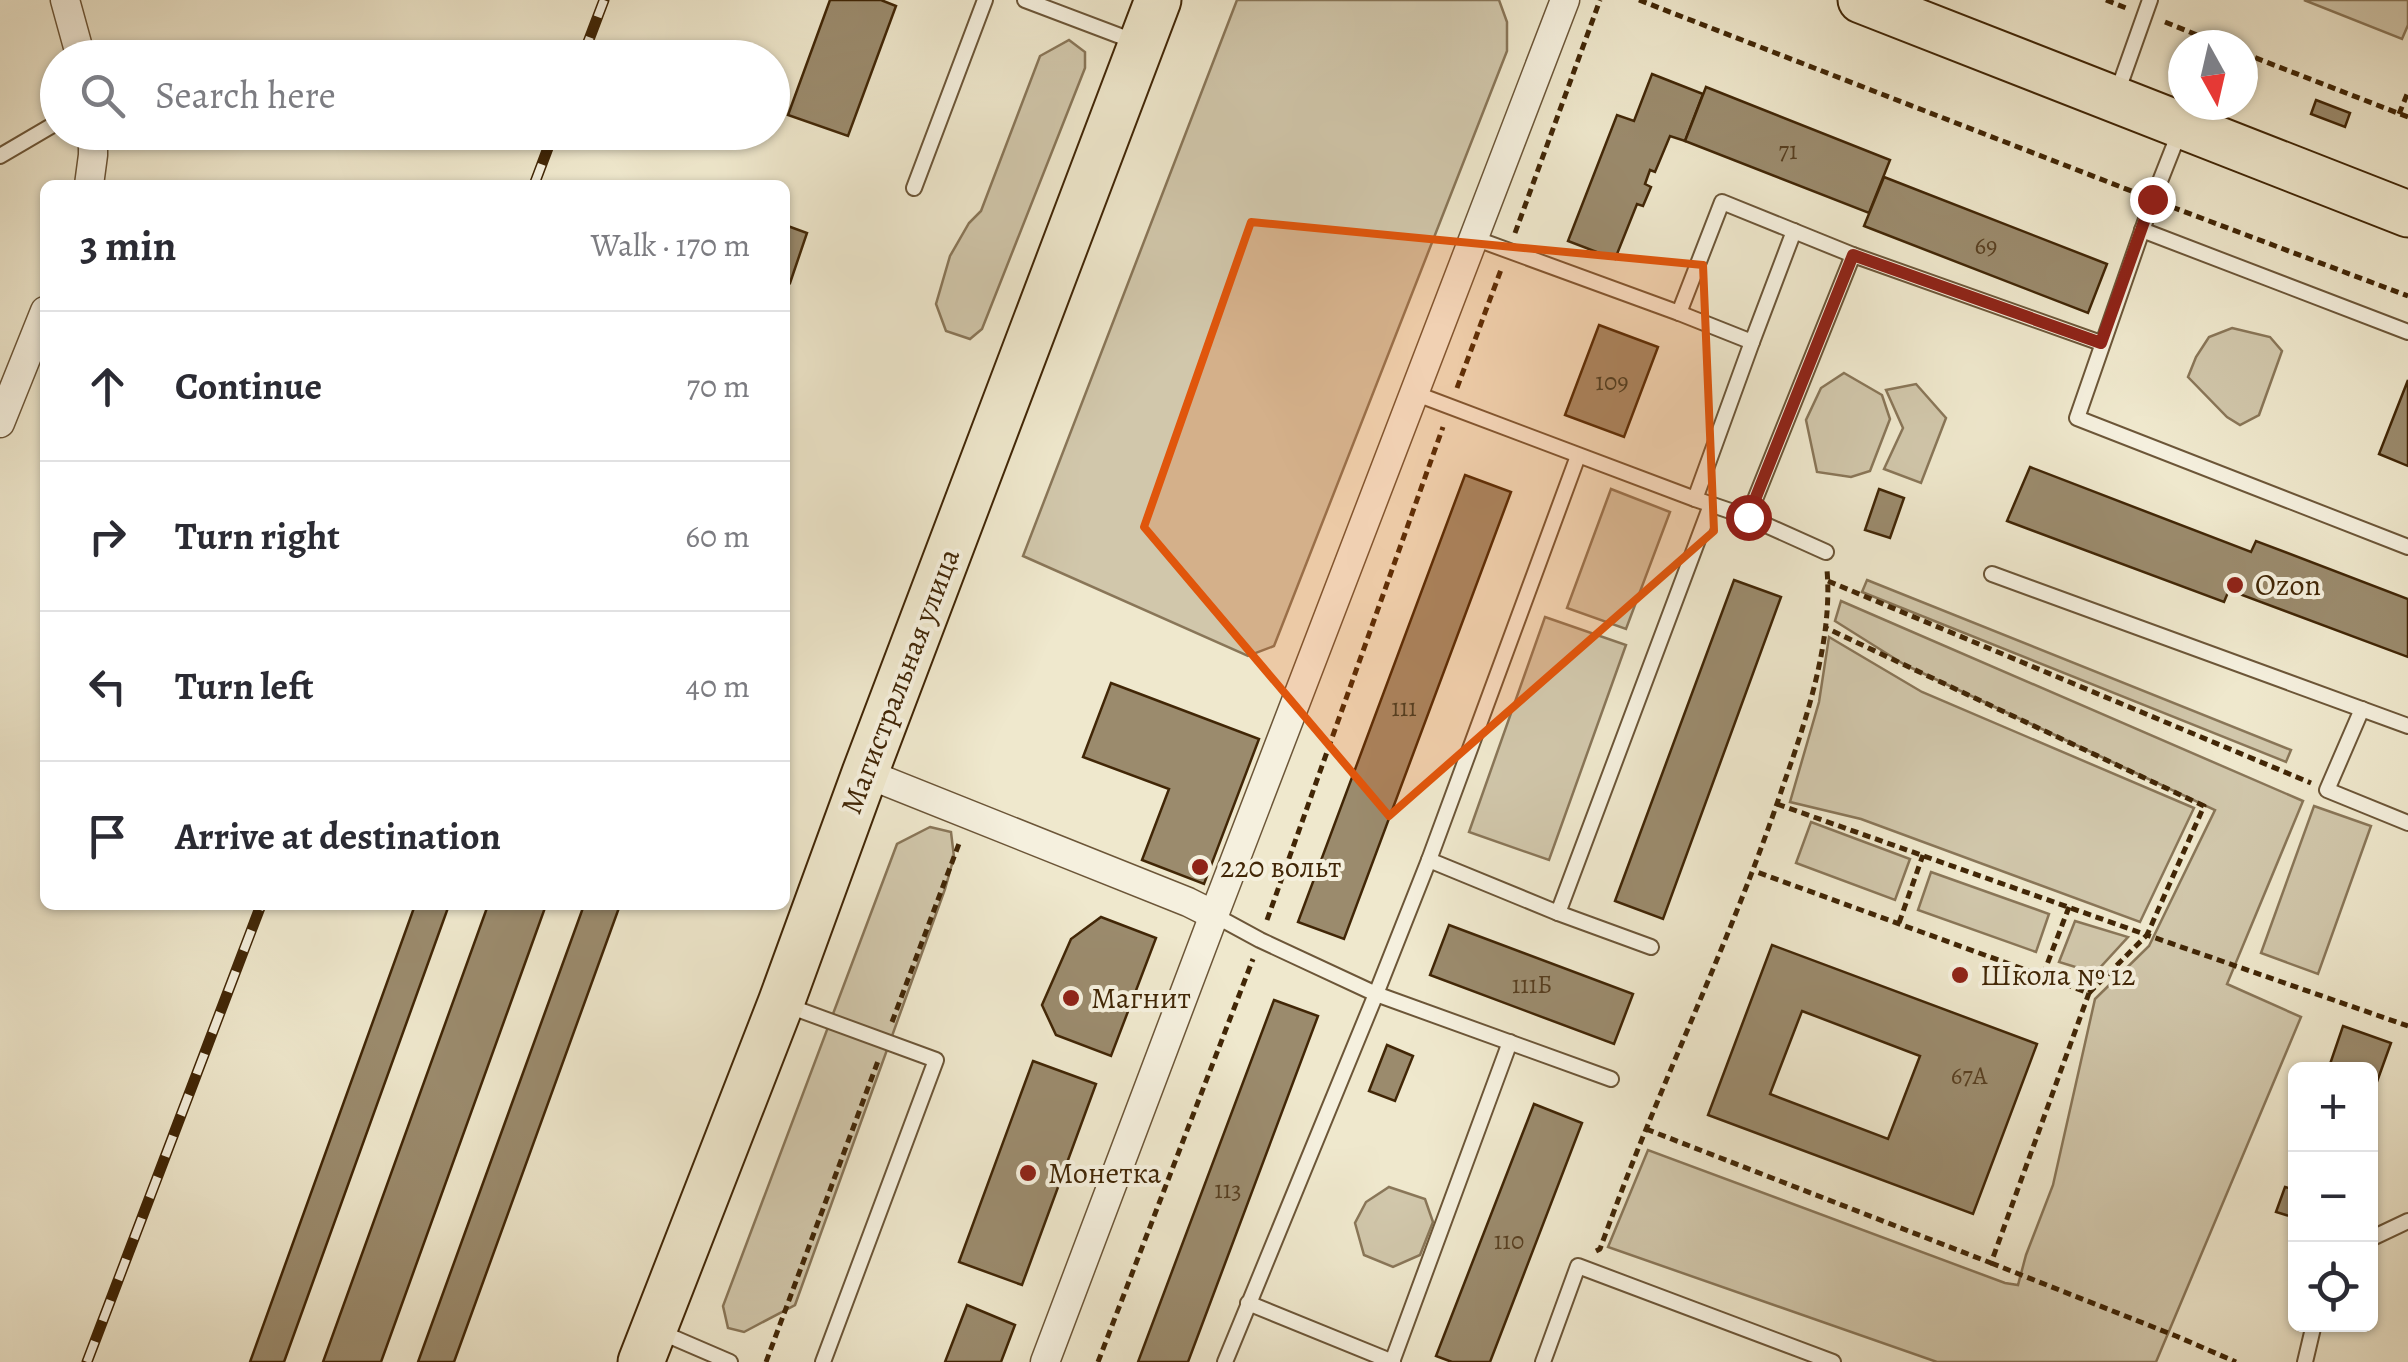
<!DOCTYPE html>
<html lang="en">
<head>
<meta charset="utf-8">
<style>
  body { margin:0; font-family:Alegreya,serif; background:#f7f7f7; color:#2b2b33 }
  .controls { position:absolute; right:30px; bottom:30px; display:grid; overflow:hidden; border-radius:15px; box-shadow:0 2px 8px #0004 }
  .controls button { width:90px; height:90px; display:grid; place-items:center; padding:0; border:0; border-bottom:2px solid #e1e1e2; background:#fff; color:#2b2b33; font:50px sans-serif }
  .compass { position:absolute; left:2168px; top:30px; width:90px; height:90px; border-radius:50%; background:#fff; box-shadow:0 2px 8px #0004; rotate:172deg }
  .stop { position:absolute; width:30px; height:30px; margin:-22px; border:8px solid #8f2418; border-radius:50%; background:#fff }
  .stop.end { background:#8f2418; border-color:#fff; box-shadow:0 2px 10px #0008 }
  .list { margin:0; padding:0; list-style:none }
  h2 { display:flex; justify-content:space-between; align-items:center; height:130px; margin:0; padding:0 40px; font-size:42px }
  h2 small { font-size:32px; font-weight:400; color:#7c7c81 }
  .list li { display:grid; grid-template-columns:65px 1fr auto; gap:30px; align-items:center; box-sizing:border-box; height:150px; padding:0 40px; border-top:2px solid #e1e1e2 }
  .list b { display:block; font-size:38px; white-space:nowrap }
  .list em { font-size:32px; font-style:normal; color:#7c7c81 }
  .icon { flex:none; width:55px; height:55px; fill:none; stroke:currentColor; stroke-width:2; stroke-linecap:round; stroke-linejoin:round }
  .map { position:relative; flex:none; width:2408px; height:1362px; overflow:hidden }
  .search { position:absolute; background:#fff; box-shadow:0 2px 8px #0004; left:40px; top:40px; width:750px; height:110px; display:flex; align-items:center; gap:25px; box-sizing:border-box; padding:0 35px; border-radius:55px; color:#7c7c81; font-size:38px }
  .panel { position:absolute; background:#fff; box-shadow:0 2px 8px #0004; left:40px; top:180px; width:750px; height:730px; border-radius:15px }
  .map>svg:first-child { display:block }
  .green { fill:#d1c7ab; stroke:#897658; stroke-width:2.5 }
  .building { fill:#9b8b6d; stroke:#412606; stroke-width:2.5; fill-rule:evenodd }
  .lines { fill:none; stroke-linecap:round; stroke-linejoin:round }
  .service-casing { stroke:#6c5638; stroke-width:18 }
  .minor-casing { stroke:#6c5638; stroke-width:31 }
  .primary-casing { stroke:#412606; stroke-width:49 }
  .path { stroke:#412606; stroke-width:5; stroke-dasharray:8 5; stroke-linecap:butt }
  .service { stroke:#f5f0de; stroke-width:14 }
  .minor { stroke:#f5f0de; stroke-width:28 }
  .primary { stroke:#efe8cd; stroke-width:45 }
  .rail-casing { stroke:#412606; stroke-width:11 }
  .rail { stroke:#f5f0de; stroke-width:8; stroke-dasharray:22; stroke-linecap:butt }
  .route { stroke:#8f2418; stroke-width:12 }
  .marked { fill:#e0560c; fill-opacity:0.2; stroke:#e0560c; stroke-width:8; stroke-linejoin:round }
  .poi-dot { fill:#8f2418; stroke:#f5f0de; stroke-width:4 }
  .labels { text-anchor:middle; stroke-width:8; stroke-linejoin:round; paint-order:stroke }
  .number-label { font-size:25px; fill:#583f20 }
  .poi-label { font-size:30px; fill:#412606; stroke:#f5f0de; text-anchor:start }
  .street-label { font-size:30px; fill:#412606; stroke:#f5f0de }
</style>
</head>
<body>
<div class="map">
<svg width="2408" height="1362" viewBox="0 0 2408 1362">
  <rect width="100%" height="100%" fill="#efe8cd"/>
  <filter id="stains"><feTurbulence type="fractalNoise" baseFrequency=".002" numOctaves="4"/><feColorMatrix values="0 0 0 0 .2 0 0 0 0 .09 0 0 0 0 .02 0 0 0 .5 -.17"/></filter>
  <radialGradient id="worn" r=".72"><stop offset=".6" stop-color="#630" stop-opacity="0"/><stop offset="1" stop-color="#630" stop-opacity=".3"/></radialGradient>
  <g class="green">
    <path d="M 1237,0 L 1499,0 L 1507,22 L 1507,51 L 1274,646 L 1248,656 L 1023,556 Z"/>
    <path d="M 2304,0 L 2408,0 L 2408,25 L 2402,39 Z"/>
    <path d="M 1069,40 L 1085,52 L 1085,68 L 982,329 L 970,339 L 946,331 L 936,304 L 950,256 L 969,223 L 981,211 L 1040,56 Z"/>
    <path d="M 2232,328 L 2270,337 L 2282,351 L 2259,415 L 2240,425 L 2227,417 L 2188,377 L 2196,357 L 2209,337 Z"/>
    <path d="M 1844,373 L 1882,395 L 1890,419 L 1870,471 L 1851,477 L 1817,472 L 1806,420 L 1821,388 Z"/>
    <path d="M 1916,384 L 1946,418 L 1921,483 L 1884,469 L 1903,428 L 1886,390 Z"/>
    <path d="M 1611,489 L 1670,512 L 1626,629 L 1567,608 Z"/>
    <path d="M 1867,580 L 2291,750 L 2286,762 L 1862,592 Z"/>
    <path d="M 1841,601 L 2303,801 L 2227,984 L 2301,1017 L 2156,1362 L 1937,1362 L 1608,1247 L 1648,1150 L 2005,1283 L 2018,1285 L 2026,1255 L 2053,1185 L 2095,999 L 2149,946 L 2215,810 L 1905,665 L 1835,621 Z"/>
    <path d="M 1545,617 L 1626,645 L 1549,860 L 1469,832 Z"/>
    <path d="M 1829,637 L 1922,692 L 2194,808 L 2140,922 L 1861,819 L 1790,802 L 1819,702 Z"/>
    <path d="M 2314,806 L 2371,826 L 2318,974 L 2261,953 Z"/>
    <path d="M 1811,822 L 1910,859 L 1895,900 L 1796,863 Z"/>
    <path d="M 930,827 L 951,832 L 954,857 L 945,889 L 795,1305 L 744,1332 L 728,1328 L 723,1306 L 897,844 Z"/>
    <path d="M 1931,872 L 2049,914 L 2036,952 L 1918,910 Z"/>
    <path d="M 2075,921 L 2128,937 L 2095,973 L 2059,962 Z"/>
    <path d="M 1389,1187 L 1425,1199 L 1433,1222 L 1420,1255 L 1393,1267 L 1364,1255 L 1355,1223 L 1366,1202 Z"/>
  </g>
  <g class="building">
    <path d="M 830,0 L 881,0 L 896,6 L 848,136 L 788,115 Z"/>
    <path d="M 1652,74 L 1703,94 L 1685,141 L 1670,136 L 1655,172 L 1650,170 L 1645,184 L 1651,187 L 1643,206 L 1637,204 L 1615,259 L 1568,241 L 1617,115 L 1634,121 Z"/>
    <path d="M 1706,87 L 1890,160 L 1869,213 L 1685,141 Z"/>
    <path d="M 2316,100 L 2350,113 L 2345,127 L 2311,114 Z"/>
    <path d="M 1884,177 L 2107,264 L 2088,313 L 1864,226 Z"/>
    <path d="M 785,225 L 807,233 L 790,283 L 785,281 Z"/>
    <path d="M 1599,325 L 1658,347 L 1624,437 L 1565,415 Z"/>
    <path d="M 2408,380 L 2408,466 L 2379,454 Z"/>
    <path d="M 2030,467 L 2251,552 L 2256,541 L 2408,599 L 2408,657 L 2229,590 L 2224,602 L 2007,521 Z"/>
    <path d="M 1465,475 L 1511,492 L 1344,939 L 1298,922 Z"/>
    <path d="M 1879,489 L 1904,498 L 1890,538 L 1865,530 Z"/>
    <path d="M 1734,580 L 1781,597 L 1663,919 L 1615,901 Z"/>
    <path d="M 1111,683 L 1259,739 L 1204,884 L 1142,860 L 1169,789 L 1083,757 Z"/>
    <path d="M 415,905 L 449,905 L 284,1362 L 250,1362 Z"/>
    <path d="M 488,905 L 546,905 L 381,1362 L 323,1362 Z"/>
    <path d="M 584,905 L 620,905 L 454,1362 L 418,1362 Z"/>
    <path d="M 1101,917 L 1156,938 L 1111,1056 L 1056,1035 L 1042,1005 L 1071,939 Z"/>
    <path d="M 1449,925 L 1633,994 L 1614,1044 L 1430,975 Z"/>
    <path d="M 1772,945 L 2037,1044 L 1973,1214 L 1708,1115 ZM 1802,1011 L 1920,1056 L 1888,1139 L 1770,1094 Z"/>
    <path d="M 1274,1000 L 1318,1016 L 1188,1362 L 1138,1362 Z"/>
    <path d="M 2343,1026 L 2391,1043 L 2370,1101 L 2370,1070 L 2328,1070 Z"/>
    <path d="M 1387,1045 L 1413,1056 L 1395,1101 L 1369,1091 Z"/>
    <path d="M 1033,1061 L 1096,1084 L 1022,1285 L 959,1262 Z"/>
    <path d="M 1534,1104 L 1582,1123 L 1490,1362 L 1452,1362 L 1436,1356 Z"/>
    <path d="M 2285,1187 L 2296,1190 L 2296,1218 L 2276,1212 Z"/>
    <path d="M 967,1305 L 1015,1325 L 1001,1362 L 945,1362 Z"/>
  </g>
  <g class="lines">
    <defs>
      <g id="service">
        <path d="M 1025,0 L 1136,42"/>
        <path d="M 2117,93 L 2150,0"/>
        <path d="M 2179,133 L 2153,199 L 2077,418 L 2408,547"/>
        <path d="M 0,156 L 58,122"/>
        <path d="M 914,188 L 985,0"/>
        <path d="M 2142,230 L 2408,332"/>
        <path d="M 1474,238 L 1679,313 L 1722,202 L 1853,255 L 2101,343"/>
        <path d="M 1679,313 L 1752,342 L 1794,231"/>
        <path d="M 1752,342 L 1695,499 L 1748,517 L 1826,552"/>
        <path d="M 1414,393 L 1695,499"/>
        <path d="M 1578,456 L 1429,860 L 1558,913 L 1711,505"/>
        <path d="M 1748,517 L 1853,255"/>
        <path d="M 1992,574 L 2408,726"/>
        <path d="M 2362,709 L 2327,790 L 2408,823"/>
        <path d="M 1558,913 L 1651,947"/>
        <path d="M 1214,915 L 1260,940 L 1376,994 L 1429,860"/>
        <path d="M 786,1005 L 936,1060 L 823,1362"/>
        <path d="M 2370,1239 L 2408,1221"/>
        <path d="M 1248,1303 L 1393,1362"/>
        <path d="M 658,1331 L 730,1362"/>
        <path d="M 1225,1362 L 1376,994 L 1611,1079"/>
        <path d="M 1392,1362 L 1510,1042"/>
        <path d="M 1543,1362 L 1578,1266 L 1833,1362"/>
        <path d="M 2305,1362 L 2314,1324"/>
      </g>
      <g id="minor">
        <path d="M 65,0 L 81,58"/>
        <path d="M 89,185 L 93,155 L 93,132"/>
        <path d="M 0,423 L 45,311"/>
        <path d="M 865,773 L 1188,902 L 1214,915"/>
        <path d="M 1045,1362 L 1214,915 L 1565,0"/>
      </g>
      <g id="primary">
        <path d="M 1861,0 L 2408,214"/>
        <path d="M 641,1362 L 781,1003 L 865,773 L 1158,0"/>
      </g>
    </defs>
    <use href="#service" class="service-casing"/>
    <use href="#minor" class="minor-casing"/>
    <use href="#primary" class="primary-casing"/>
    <g class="path">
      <path d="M 1639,0 L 2134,192"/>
      <path d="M 2106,0 L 2126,8"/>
      <path d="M 2165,22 L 2222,45"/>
      <path d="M 2243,53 L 2408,117"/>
      <path d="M 2399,114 L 2408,92"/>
      <path d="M 2172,207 L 2408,296"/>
      <path d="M 1515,233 L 1600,0"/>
      <path d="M 1457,388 L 1502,267"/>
      <path d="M 1828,581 L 2311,783"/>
      <path d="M 1777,804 L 2147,935 L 2204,806 L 1824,627"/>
      <path d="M 1267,920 L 1443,427"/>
      <path d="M 1899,923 L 1923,855"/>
      <path d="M 2043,975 L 2069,907"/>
      <path d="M 2089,993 L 2147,935 L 2408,1026"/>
      <path d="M 892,1022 L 960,841"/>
      <path d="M 1646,1129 L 1991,1263 L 2089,993 L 1754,871"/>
      <path d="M 1596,1251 L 1600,1249 C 1615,1208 1630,1168 1647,1127 C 1693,1014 1744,903 1783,786 C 1806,721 1833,640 1827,570"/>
      <path d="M 1991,1263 L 2176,1336 L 2236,1362"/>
      <path d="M 766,1362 L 878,1061"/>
      <path d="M 1098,1362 L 1253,959"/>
    </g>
    <use href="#service" class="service"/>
    <use href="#minor" class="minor"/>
    <use href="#primary" class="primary"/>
    <defs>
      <g id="rail">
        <path d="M 582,58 L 604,0"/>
        <path d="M 534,185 L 554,132"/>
        <path d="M 87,1362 L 261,905"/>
      </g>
    </defs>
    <use href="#rail" class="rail-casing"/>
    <use href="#rail" class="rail"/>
  </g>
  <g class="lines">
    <path class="route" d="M 1748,517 L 1853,255 L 2101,343 L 2152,199"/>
  </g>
  <path class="marked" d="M 1251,222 L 1703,265 L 1714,531 L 1389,816 L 1144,527 Z"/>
  <g class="poi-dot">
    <circle cx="2235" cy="585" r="10"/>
    <circle cx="1200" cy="867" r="10"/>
    <circle cx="1960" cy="975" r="10"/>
    <circle cx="1071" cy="998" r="10"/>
    <circle cx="1028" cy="1173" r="10"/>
  </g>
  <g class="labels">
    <g class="number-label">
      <text x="1788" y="159">71</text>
      <text x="1986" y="254">69</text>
      <text x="1612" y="390">109</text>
      <text x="1404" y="716">111</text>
      <text x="1532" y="993">111Б</text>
      <text x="1969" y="1084">67А</text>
      <text x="1228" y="1198">113</text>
      <text x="1509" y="1249">110</text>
    </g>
    <g class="poi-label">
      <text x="2255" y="595">Ozon</text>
      <text x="1220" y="877">220 вольт</text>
      <text x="1980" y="985">Школа № 12</text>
      <text x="1091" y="1008">Магнит</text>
      <text x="1048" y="1183">Монетка</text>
    </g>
    <g class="street-label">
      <text transform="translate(900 681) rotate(-69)" y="10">Магистральная улица</text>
    </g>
  </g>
  <rect width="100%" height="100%" filter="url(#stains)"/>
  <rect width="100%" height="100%" fill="url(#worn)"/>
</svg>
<div class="controls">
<button>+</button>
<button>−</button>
<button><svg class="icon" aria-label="locate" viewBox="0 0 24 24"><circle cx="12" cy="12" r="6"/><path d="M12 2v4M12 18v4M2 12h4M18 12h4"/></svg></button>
</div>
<svg class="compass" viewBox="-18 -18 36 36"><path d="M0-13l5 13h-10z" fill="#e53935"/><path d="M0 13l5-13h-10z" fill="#7c7c81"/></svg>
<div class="stop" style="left:1748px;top:517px"></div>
<div class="stop end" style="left:2152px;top:199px"></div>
<div class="search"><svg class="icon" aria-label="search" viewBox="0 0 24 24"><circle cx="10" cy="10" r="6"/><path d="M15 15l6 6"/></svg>Search here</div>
<section class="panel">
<h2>3 min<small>Walk · 170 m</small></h2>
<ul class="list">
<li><svg class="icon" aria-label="ahead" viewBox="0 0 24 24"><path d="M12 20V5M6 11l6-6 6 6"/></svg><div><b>Continue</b></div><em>70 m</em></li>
<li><svg class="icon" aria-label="right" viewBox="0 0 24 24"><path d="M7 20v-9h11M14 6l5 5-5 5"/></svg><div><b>Turn right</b></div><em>60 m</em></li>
<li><svg class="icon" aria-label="left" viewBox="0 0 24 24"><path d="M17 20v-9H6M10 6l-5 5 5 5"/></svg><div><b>Turn left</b></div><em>40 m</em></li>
<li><svg class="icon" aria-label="arrive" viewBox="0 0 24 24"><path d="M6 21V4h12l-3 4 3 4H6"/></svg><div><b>Arrive at destination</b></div></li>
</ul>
</section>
</div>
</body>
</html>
